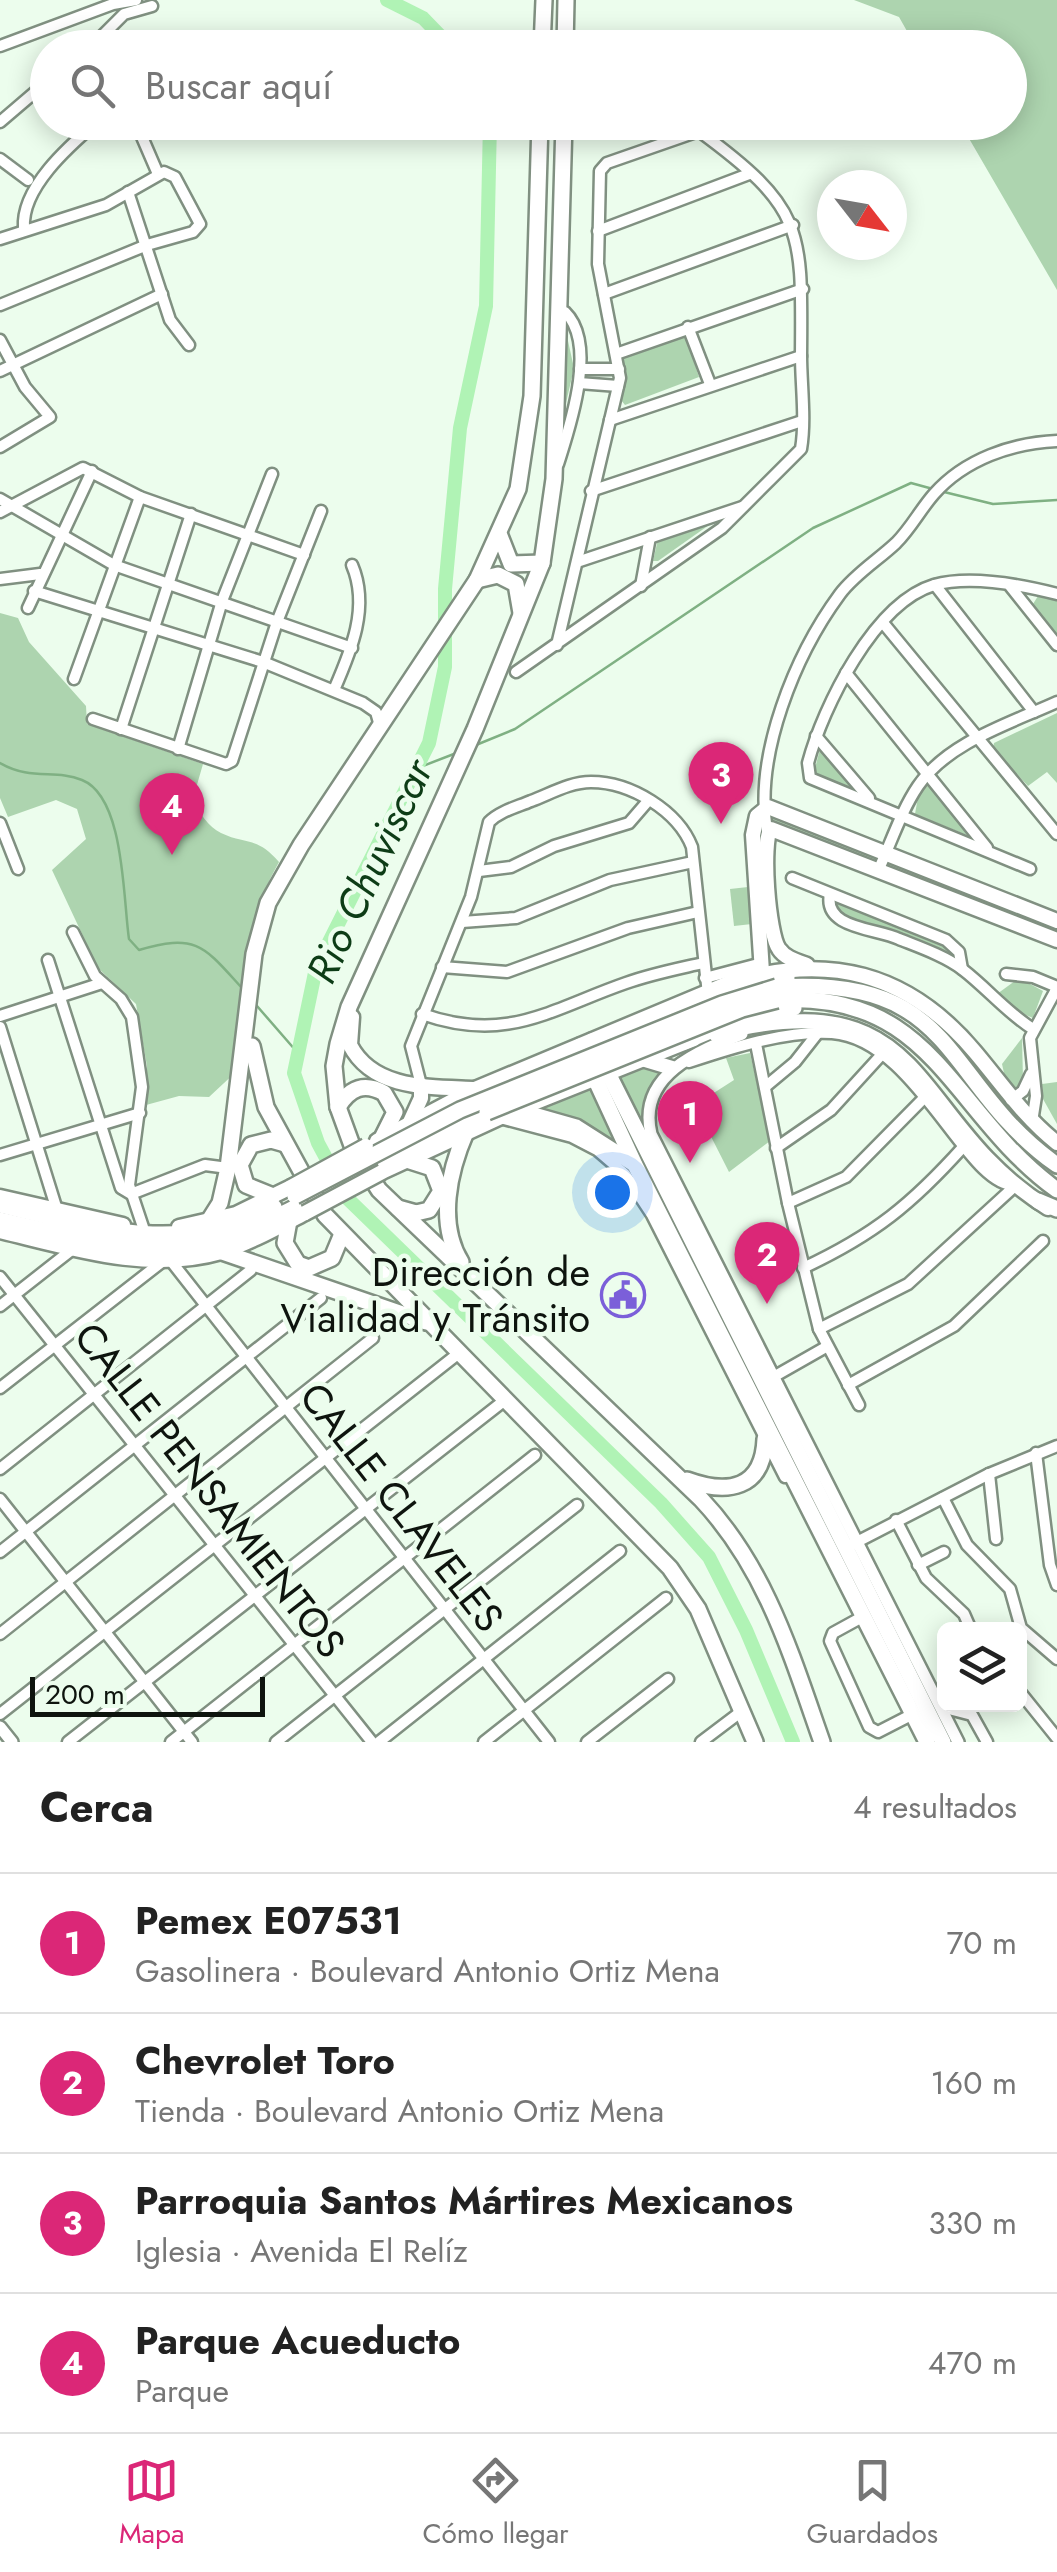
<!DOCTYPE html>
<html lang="es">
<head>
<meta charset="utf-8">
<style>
  body { margin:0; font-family:Jost,sans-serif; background:#f6f6f6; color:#222 }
  .controls { position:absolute; right:30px; bottom:30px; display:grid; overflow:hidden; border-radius:15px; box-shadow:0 5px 25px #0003 }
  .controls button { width:90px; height:90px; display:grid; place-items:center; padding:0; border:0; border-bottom:2px solid #e0e0e0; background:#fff; color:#222; font:50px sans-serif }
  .compass { position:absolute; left:817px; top:170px; width:90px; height:90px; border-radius:50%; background:#fff; box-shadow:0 5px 25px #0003; rotate:121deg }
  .scale { position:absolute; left:30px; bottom:25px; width:235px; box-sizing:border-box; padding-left:10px; border:5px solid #0e140e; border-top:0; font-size:28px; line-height:35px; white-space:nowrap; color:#0e140e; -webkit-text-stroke:8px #ecfded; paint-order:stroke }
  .you { position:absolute; left:612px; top:1192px; width:35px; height:35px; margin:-25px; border:8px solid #fff; border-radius:50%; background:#1a73e8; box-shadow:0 0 0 15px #1a73e833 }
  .badge { display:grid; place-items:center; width:65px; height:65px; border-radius:50%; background:#db2777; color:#fff; font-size:32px; font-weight:700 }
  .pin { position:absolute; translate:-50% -82px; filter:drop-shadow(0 2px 5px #0008) }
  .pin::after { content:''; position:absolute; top:52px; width:35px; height:30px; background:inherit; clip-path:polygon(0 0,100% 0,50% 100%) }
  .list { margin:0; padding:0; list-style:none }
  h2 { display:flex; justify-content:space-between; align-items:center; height:130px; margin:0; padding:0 40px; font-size:42px }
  h2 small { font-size:32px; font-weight:400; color:#767676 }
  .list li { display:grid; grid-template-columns:65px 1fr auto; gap:30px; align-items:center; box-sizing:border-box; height:140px; padding:0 40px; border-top:2px solid #e0e0e0 }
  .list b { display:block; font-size:38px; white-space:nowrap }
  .list p { margin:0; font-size:32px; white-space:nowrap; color:#767676 }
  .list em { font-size:32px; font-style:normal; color:#767676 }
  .icon { flex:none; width:55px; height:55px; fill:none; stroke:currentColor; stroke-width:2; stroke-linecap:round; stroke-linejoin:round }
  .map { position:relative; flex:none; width:1057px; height:1742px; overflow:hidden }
  .search { position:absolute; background:#fff; box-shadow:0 5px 25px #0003; left:30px; right:30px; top:30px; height:110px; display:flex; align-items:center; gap:25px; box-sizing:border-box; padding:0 35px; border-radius:55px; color:#767676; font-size:38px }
  .sheet { height:690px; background:#fff }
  nav { display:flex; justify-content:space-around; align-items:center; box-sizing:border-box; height:140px; border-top:2px solid #e0e0e0; background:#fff; font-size:28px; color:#767676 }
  nav a { display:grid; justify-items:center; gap:5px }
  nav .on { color:#db2777 }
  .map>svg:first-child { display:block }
  .green { fill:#add4af }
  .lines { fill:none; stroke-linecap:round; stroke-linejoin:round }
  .stream { stroke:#7fb083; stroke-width:2.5 }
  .river { stroke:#b0f3b5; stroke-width:14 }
  .minor-casing { stroke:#809081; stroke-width:15 }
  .tertiary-casing { stroke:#809081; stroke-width:16 }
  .secondary-casing { stroke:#809081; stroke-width:19 }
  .primary-casing { stroke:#809081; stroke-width:20 }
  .trunk-casing { stroke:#809081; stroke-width:20 }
  .minor { stroke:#fff; stroke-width:10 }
  .tertiary { stroke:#fff; stroke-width:11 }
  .secondary { stroke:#fff; stroke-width:14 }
  .primary { stroke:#fff; stroke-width:15 }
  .trunk { stroke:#fff; stroke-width:15 }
  .secondary-bridge-casing { stroke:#809081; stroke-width:19; stroke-linecap:butt }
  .trunk-bridge-casing { stroke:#809081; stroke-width:20; stroke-linecap:butt }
  .secondary-bridge { stroke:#fff; stroke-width:14 }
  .trunk-bridge { stroke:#fff; stroke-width:15 }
  .labels { text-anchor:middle; stroke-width:9; stroke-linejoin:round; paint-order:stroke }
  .poi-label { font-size:40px; fill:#0e140e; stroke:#ecfded; text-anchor:end }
  .street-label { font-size:40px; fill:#0e140e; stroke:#ecfded }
  .water-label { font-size:42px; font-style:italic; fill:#0d3c16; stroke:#ecfded }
</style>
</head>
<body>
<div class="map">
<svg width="1057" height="1742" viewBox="0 0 1057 1742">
  <rect width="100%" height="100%" fill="#ecfded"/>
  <g class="green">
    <path d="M 854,0 L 1057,0 L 1057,290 L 960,123 L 1010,122 L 1010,48 L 916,47 L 899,17 Z"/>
    <path d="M 684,331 L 699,377 L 625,405 L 621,400 L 626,379 L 622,353 Z"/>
    <path d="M 566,332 L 574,368 L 561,425 Z"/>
    <path d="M 719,518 L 658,561 L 653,561 L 658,539 Z"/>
    <path d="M 1038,596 L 1057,601 L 1057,634 L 1033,604 Z"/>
    <path d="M 0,613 L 18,618 L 29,642 L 86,706 L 87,724 L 203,764 L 192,802 C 200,812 208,827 221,833 C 246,845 257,836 279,862 C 242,927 240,996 238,1070 L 209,1097 L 179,1096 L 146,1105 L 147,1066 L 136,1004 L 98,968 L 52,870 L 86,839 L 77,809 L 56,800 L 8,817 L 0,798 Z"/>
    <path d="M 1057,713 L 1057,783 L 1047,772 L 1028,786 L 993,749 L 994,743 Z"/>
    <path d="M 820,749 L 851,781 L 849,788 L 814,772 Z"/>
    <path d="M 929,783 L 971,834 L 969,836 L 915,814 L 918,797 Z"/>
    <path d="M 772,810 L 879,857 L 878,861 L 774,823 L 769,819 Z"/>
    <path d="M 889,859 L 1057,926 L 1057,937 L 891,869 Z"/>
    <path d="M 748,887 L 752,924 L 734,926 L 730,889 Z"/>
    <path d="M 837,902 L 947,944 L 954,957 L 893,930 L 842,918 L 834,904 Z"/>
    <path d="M 1019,978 L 1043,991 L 1033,1018 L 1006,1007 L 997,994 Z"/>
    <path d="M 1022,1038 L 1023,1080 L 1017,1088 L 1006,1082 L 1002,1064 Z"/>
    <path d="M 750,1053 L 770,1141 L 729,1172 L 695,1105 L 734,1080 L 726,1058 Z"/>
    <path d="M 642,1063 L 666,1067 L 644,1105 L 644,1132 L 616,1071 Z"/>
    <path d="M 593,1082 L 617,1143 L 582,1121 L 537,1107 Z"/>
    <path d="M 1057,1082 L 1057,1124 L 1043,1099 L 1042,1084 Z"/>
  </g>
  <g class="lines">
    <g class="stream">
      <path d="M 393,3 L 397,0"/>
      <path d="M 940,491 L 993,504 L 1057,500"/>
      <path d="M 476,745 L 515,729 L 813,528 L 911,483 L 933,489"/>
      <path d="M 0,763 C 31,781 55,769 82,780 C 125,797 123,900 129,939 L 139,950 C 196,933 204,946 241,987"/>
      <path d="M 415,769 L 459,752"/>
      <path d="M 257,1006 L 297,1052"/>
    </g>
    <g class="river">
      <path d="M 387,0 L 423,18 L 452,48"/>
      <path d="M 490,122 L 486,306 L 460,428 L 445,589 L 445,667 L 429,743 L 316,968 L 294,1073 L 318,1143 L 348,1199 L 661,1503 L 709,1557 L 746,1630 L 793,1742"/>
    </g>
    <defs>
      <g id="minor">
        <path d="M 0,46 L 113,4 L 136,0"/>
        <path d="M 90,48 L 124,14 L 152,6"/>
        <path d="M 108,48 L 139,38 L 168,48"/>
        <path d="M 0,122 L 48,81"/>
        <path d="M 139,130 L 158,174"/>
        <path d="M 0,159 L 28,180"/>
        <path d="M 128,192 L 170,320 L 189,345"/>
        <path d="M 24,228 C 21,188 69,146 97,122"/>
        <path d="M 598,231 L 749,174"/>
        <path d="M 0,239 L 106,205 L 164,172 L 175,177 L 200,224 L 193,232 L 147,245 L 0,305"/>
        <path d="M 604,294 L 793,225"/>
        <path d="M 557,310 L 565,312 C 598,344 570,426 558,464"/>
        <path d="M 688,327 L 710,384"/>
        <path d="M 0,340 L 25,387 L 50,417 L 0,447"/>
        <path d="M 616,354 L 803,289"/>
        <path d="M 580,369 L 619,369"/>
        <path d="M 0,371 L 162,294"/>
        <path d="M 579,383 L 618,386"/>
        <path d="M 610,420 L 801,356"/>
        <path d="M 591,491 L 802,421"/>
        <path d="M 0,499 L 114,565 L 352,648"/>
        <path d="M 0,512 L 83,468 L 140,497 L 304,555"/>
        <path d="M 580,561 L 742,507"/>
        <path d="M 0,579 L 40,574"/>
        <path d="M 935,585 L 1034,712"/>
        <path d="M 641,586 L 650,537"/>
        <path d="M 1010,586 L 1057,645"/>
        <path d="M 34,591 L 263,662 L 363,703 L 376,712 L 380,726"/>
        <path d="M 28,608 L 92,471"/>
        <path d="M 884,624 L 1057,834"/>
        <path d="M 516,672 L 722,528 L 801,449 C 806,419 801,385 801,355 C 802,229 805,209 699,131 L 607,163 L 600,171 L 598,264 L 620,378 L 557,645"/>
        <path d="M 846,673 L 987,848"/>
        <path d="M 74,679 L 140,497"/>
        <path d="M 334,690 C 351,651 370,607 352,565"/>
        <path d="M 93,719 L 226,764 L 232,761 L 277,622 L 321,511"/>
        <path d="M 121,729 L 191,514"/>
        <path d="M 816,736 L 869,798"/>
        <path d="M 178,749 L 222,601 L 272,474"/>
        <path d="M 0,823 L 18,869"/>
        <path d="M 767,831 C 754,755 795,655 840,594 C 855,574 878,560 896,543 C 911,528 920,510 934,494 C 965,459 1012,443 1057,441"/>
        <path d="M 1030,869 L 810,778 L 808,763 C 823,707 874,603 934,585 C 970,575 1022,585 1057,594"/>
        <path d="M 479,871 L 511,867 L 554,846 L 629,823 L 648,801"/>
        <path d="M 878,871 C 891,843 901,811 918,786 C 948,742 1011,723 1057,702"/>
        <path d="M 792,878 L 946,940 L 959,952 L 962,969"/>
        <path d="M 830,894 C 823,929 876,928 899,939 C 919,947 945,956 962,969 C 987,988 1006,1012 1033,1029"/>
        <path d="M 462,922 L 516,918 L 610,880 L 693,862"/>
        <path d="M 73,932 L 95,976 L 121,999 L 132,1017 L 142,1087 L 129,1185 L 143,1227"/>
        <path d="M 48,960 L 121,1188 L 131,1194 L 205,1165 L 228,1168"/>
        <path d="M 442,967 L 507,972 L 628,928 L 698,912"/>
        <path d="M 1006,974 L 1033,977 L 1057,987"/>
        <path d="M 705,978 L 762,963"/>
        <path d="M 422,1014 C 507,1044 551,1009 626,983 C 651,974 677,969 703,963"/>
        <path d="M 0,1016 L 102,983"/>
        <path d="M 0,1027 L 57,1210"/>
        <path d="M 756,1044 L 788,1203 L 819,1329 L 859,1405"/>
        <path d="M 689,1062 C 731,1048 787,1030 832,1033 C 917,1039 968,1190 1016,1185"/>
        <path d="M 421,1085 L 411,1046 L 471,897 L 489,822 C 500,811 517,807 531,801 C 550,794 570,782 591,782 C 631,782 678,811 692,847 L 708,994"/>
        <path d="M 765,1087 L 795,1062 L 817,1034"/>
        <path d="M 1011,1100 L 1023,1091 L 1031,1074"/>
        <path d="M 500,1118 L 572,1137 L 597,1150 L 625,1174 L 652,1215 L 785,1477"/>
        <path d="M 1032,1122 L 1036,1096 L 1030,1038 L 1057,988"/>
        <path d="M 776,1148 L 831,1110 L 884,1052"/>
        <path d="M 0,1155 L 140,1113"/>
        <path d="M 788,1203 L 846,1177 L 926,1096"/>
        <path d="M 171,1261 L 549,1742"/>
        <path d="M 803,1268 C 874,1235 912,1204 964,1146"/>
        <path d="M 0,1277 L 372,1742"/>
        <path d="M 0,1306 L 74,1248"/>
        <path d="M 819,1329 L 908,1284 L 1015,1186"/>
        <path d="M 768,1380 L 826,1347"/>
        <path d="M 848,1385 L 954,1326 L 1043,1241"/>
        <path d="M 0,1388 L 163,1261"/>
        <path d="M 1036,1453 L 1050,1565 L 1057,1585"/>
        <path d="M 0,1469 L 251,1270"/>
        <path d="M 989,1474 L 996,1539"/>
        <path d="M 943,1498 L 967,1545 L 1010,1589 L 1021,1628 L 1057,1659"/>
        <path d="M 0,1499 L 192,1742"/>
        <path d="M 896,1520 L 926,1578 L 964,1614 L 971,1630"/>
        <path d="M 851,1545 L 989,1474 L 1057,1446"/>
        <path d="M 0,1552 L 321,1298"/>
        <path d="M 918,1565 L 944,1552"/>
        <path d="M 864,1616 L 833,1633 L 830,1641 L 869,1727 L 878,1732 L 913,1714"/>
        <path d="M 0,1634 L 373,1338"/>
        <path d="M 1020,1692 L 1057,1738"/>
        <path d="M 941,1707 L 972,1715 L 987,1742"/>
        <path d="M 0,1714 L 459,1353"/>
        <path d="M 68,1742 L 505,1400"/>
        <path d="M 171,1742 L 535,1455"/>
        <path d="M 276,1742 L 577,1505"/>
        <path d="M 379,1742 L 620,1551"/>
        <path d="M 484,1742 L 666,1598"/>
        <path d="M 587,1742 L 668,1679"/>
        <path d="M 701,1742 L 742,1711"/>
      </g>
      <g id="tertiary">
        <path d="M 742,1034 C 698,1051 637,1075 651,1134 L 958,1742"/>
        <path d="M 0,1727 L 12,1742"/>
      </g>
      <g id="secondary">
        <path d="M 807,965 C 796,961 785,958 779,949 C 768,935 761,841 771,829 L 1057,940"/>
        <path d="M 762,972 L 753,835 L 757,816 L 768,807 L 1057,921"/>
        <path d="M 352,1017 L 350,1045 C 373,1090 430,1087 475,1089"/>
        <path d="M 715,1034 C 936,978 905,1119 1048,1208"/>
        <path d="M 642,1059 L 672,1068"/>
        <path d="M 410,1122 L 421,1098 L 421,1085"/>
        <path d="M 377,1141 L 475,1089 L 729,983 C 827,952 908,972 975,1052 C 1002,1084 1024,1117 1057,1143"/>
        <path d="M 382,1172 L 516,1110 L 694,1039"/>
        <path d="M 0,1197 L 123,1225"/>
        <path d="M 179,1227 L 236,1214 L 291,1187"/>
        <path d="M 0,1231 C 71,1248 148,1273 221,1252 C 250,1243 278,1227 305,1213"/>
      </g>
      <g id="primary">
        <path d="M 542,48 L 544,0"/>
        <path d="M 565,48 L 566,0"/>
        <path d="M 564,122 L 554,479 L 542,563 L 475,729 L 349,1007 L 338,1044 L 334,1066 L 338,1107 L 354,1151 L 379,1190 L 701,1499 C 766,1568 791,1654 822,1742"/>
        <path d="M 500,536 L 511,564 L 542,563"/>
        <path d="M 477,580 L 498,575 L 516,584 L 521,613"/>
        <path d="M 592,1041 L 943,1742"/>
        <path d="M 252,1046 L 266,1107 L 325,1215 L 670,1568 L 698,1609 L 755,1742"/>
        <path d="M 580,1046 L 635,1165 L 927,1742"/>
        <path d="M 338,1107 C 350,1088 364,1082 384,1093 L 395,1112 L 382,1138"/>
        <path d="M 516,1110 L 576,1127 L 634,1164"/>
        <path d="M 273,1196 L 246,1185 L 240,1165 L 251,1145 L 271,1140 L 285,1144"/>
        <path d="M 398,1208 L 416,1213 L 429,1210 L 441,1191 L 432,1168 L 407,1160"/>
        <path d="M 289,1221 L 285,1243 L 298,1264 L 309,1268 L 332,1258 L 342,1234"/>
        <path d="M 208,1222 L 220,1203 L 228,1168 L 254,954 L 268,903 L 301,845 L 477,580 L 518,489 L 532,396 L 540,122"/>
        <path d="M 222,1252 L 426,1322"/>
        <path d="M 461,1262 C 437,1223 449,1171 466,1132"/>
        <path d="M 687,1480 C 728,1495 763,1489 765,1439"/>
      </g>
      <g id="trunk">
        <path d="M 777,987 C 961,975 940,1082 1057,1165"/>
        <path d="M 708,994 L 787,978"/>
        <path d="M 777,1000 C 936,991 949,1112 1057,1190"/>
        <path d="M 684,1042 L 743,1017 L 794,1008"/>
        <path d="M 376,1163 L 487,1112"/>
        <path d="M 1038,1201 L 1057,1209"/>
        <path d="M 0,1205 C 99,1228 178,1256 274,1207"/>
        <path d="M 0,1220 C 129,1249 176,1270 300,1205"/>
      </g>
    </defs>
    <use href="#minor" class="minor-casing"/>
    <use href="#tertiary" class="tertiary-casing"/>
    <use href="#secondary" class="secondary-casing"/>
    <use href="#primary" class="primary-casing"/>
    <use href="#trunk" class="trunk-casing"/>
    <use href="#minor" class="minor"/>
    <use href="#tertiary" class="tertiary"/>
    <use href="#secondary" class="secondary"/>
    <use href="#primary" class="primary"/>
    <use href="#trunk" class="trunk"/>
    <defs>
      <g id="secondary-bridge">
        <path d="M 291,1187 L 366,1146"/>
        <path d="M 305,1213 L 382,1172"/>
      </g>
      <g id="trunk-bridge">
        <path d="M 487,1112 L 742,1009 L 777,1000"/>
        <path d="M 295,1196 L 460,1110 L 722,1004 L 777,987"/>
      </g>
    </defs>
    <use href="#secondary-bridge" class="secondary-bridge-casing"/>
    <use href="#trunk-bridge" class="trunk-bridge-casing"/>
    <use href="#secondary-bridge" class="secondary-bridge"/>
    <use href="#trunk-bridge" class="trunk-bridge"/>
  </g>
  <defs>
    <symbol id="civic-ring" viewBox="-11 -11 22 22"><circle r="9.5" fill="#ecfded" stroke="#7b5fd9" stroke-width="1.5"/><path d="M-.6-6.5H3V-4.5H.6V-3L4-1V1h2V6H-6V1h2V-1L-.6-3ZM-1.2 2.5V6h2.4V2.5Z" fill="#7b5fd9"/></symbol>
  </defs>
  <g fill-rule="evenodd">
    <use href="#civic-ring" x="598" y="1270" width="50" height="50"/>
  </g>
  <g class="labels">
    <g class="poi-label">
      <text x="590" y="1286">Dirección de<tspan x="590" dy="46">Vialidad y Tránsito</tspan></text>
    </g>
    <g class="street-label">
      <text transform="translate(210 1490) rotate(52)" y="14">CALLE PENSAMIENTOS</text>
      <text transform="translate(402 1507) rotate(52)" y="14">CALLE CLAVELES</text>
    </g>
    <g class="water-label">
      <text transform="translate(369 871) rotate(-65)" y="15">Rio Chuviscar</text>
    </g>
  </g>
</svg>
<div class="controls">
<button><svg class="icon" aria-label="layers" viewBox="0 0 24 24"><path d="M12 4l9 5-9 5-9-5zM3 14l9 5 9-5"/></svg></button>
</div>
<svg class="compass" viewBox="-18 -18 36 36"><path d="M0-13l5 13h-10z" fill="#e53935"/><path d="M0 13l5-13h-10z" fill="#767676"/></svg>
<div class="scale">200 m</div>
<div class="you"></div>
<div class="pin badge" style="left:690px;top:1163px">1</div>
<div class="pin badge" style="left:767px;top:1304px">2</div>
<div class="pin badge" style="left:721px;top:824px">3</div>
<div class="pin badge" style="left:172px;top:855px">4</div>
<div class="search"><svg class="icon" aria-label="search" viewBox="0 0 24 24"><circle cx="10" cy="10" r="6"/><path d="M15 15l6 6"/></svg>Buscar aquí</div>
</div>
<section class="sheet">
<h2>Cerca<small>4 resultados</small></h2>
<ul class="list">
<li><span class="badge">1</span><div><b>Pemex E07531</b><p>Gasolinera · Boulevard Antonio Ortiz Mena</p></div><em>70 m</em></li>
<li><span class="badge">2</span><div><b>Chevrolet Toro</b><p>Tienda · Boulevard Antonio Ortiz Mena</p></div><em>160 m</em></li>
<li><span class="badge">3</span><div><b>Parroquia Santos Mártires Mexicanos</b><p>Iglesia · Avenida El Relíz</p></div><em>330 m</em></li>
<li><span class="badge">4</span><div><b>Parque Acueducto</b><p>Parque</p></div><em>470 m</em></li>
</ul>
</section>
<nav>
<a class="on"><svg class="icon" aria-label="map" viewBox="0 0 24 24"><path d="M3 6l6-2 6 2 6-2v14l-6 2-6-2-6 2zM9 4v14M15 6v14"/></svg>Mapa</a>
<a><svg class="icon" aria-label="directions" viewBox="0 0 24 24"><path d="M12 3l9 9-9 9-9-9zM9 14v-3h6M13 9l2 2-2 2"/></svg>Cómo llegar</a>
<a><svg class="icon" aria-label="saved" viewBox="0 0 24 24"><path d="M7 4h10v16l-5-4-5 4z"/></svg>Guardados</a>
</nav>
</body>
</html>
